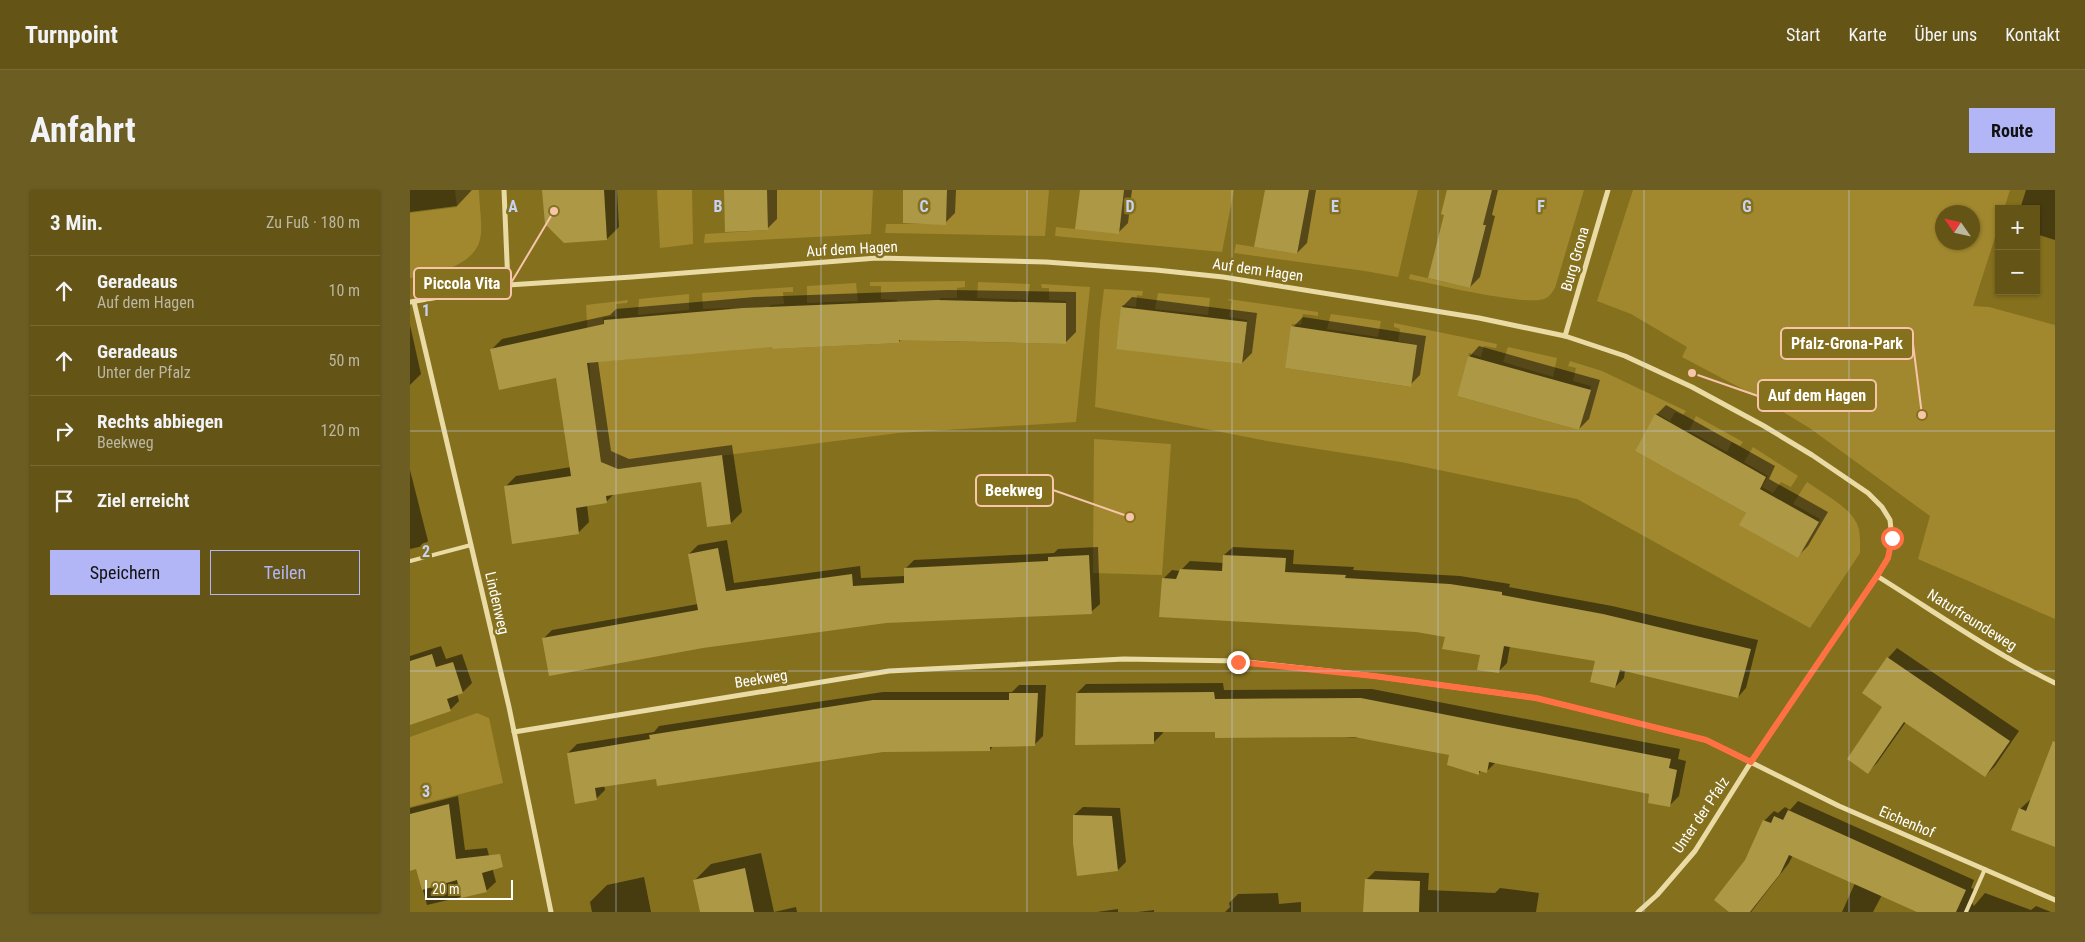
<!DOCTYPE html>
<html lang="de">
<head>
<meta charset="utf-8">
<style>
  body { margin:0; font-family:"Roboto Condensed",sans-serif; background:#6c5e23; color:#f1f3f6 }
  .controls { position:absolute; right:15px; top:15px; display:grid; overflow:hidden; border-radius:0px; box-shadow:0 1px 4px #0004 }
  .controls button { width:45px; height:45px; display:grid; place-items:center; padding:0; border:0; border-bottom:1px solid #786a35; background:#645416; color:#f1f3f6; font:25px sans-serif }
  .compass { position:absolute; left:1525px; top:15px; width:45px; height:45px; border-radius:50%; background:#645416; box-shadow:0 1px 4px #0004; rotate:304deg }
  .scale { position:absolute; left:15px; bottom:12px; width:88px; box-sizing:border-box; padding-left:5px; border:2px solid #fff; border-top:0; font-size:14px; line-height:18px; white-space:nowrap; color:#fff; -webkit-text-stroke:4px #85701e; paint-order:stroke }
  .stop { position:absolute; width:15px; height:15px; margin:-11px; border:4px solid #ff7043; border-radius:50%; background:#fff }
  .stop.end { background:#ff7043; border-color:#fff; box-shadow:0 1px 5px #0008 }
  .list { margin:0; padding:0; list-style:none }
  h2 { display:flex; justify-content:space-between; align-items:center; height:65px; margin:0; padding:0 20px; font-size:21px }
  h2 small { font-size:16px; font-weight:400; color:#bbb7a1 }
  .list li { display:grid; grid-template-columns:32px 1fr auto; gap:15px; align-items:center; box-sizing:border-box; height:70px; padding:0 20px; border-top:1px solid #786a35 }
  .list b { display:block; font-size:19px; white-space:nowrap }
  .list p { margin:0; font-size:16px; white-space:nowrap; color:#bbb7a1 }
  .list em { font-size:16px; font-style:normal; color:#bbb7a1 }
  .actions { display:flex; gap:10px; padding:15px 20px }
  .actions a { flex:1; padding:11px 0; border:1px solid #b2b6f7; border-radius:0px; text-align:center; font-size:18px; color:#b2b6f7 }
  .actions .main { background:#b2b6f7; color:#111 }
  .icon { flex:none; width:28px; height:28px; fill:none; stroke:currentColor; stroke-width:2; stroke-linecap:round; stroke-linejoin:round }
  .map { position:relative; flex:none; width:1645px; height:722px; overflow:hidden; border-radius:0px }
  header { display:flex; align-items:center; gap:30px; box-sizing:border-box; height:70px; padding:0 25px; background:#645416; border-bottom:1px solid #786a35 }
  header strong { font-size:24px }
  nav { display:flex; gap:28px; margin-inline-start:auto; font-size:18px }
  .intro { display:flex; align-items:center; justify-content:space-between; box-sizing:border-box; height:120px; padding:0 30px }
  h1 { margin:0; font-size:35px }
  .button { padding:12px 22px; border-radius:0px; background:#b2b6f7; color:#111; font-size:18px; font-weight:700 }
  main { display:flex; gap:30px; padding:0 30px }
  aside { flex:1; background:#645416; border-radius:0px; box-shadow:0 1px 4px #0004 }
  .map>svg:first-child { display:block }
  .green { fill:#a1882e; fill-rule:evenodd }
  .shadow { fill:#0007 }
  .building { fill:#ad9846 }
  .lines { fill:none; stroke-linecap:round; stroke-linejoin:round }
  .lane { stroke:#eadba5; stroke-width:4 }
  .street { stroke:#eadba5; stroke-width:5 }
  .route { stroke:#ff7043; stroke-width:6 }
  .grid { fill:none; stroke:#c6d3f5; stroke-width:1; stroke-opacity:0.55 }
  .labels { text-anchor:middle; stroke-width:5; stroke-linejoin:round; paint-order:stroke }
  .street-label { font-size:15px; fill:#fff; stroke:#85701e }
  .grid-label { font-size:16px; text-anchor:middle; font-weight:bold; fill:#c6d3f5; stroke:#85701e; stroke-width:5; stroke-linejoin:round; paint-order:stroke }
  .leader { fill:none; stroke:#f7c5aa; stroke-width:2 }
  .callout-dot { fill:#f7c5aa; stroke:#85701e; stroke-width:2 }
  .callout { fill:#85701e; stroke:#f7c5aa; stroke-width:2 }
  .callout-label { font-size:16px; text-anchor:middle; font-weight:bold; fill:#fff }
</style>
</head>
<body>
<header>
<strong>Turnpoint</strong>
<nav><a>Start</a><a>Karte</a><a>Über uns</a><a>Kontakt</a></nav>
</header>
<div class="intro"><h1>Anfahrt</h1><a class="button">Route</a></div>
<main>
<aside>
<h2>3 Min.<small>Zu Fuß · 180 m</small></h2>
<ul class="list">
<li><svg class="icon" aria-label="ahead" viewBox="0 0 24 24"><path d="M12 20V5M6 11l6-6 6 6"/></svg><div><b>Geradeaus</b><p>Auf dem Hagen</p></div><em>10 m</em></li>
<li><svg class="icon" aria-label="ahead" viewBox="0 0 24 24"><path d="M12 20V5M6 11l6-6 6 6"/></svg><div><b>Geradeaus</b><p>Unter der Pfalz</p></div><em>50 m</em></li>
<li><svg class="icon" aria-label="right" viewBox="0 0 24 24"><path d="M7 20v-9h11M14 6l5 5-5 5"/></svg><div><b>Rechts abbiegen</b><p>Beekweg</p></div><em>120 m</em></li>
<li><svg class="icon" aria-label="arrive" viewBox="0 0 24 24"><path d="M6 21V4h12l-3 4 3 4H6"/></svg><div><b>Ziel erreicht</b></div></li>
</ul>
<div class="actions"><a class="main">Speichern</a><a>Teilen</a></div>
</aside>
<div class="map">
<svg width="1645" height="722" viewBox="0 0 1645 722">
  <rect width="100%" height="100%" fill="#85701e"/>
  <g class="green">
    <path d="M 45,0 L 69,0 C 69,14 72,29 71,43 C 69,76 25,84 0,88 L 0,23 L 47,17 Z"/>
    <path d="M 247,0 L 282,0 L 283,54 L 250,58 Z"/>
    <path d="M 357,0 L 463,0 L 461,44 L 294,53 L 295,44 L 358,40 Z"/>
    <path d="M 537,0 L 639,0 L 635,46 L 475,43 L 476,34 L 536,34 Z"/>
    <path d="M 714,0 L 824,0 L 812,62 L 645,46 L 646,37 L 665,39 Z"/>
    <path d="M 895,0 L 1008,0 L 988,87 L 955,81 L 824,63 L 826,54 L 887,64 L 899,1 Z"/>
    <path d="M 1082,0 L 1174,0 L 1145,98 C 1142,102 1140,107 1134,109 C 1114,116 1025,94 999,89 L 1000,84 L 1060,98 L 1076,36 L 1073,35 Z"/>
    <path d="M 1223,0 L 1600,0 L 1594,19 L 1589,19 L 1589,35 L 1563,116 L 1579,117 L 1645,135 L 1645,429 L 1508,369 L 1520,326 L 1401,239 L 1357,212 L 1272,167 L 1277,157 L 1221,124 L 1187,111 ZM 1532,22 L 1562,22 L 1562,52 L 1532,52 Z"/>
    <path d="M 555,91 L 555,97 L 547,98 L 547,108 L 530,108 L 529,151 L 655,154 L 656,111 L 639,110 L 639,98 L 632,98 L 631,94 L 680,97 L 666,232 L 488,243 L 192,281 L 181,199 L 176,115 L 218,110 L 217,113 L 206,114 L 206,126 L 193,128 L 197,171 L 324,160 L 320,118 L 293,119 L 292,103 L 383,97 L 383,102 L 373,102 L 374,114 L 360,115 L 363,159 L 489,153 L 487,110 L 471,109 L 471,96 L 460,96 L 460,92 Z"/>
    <path d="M 568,92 L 620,94 L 618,110 L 567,108 Z"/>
    <path d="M 446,93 L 448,111 L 397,113 L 397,96 Z"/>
    <path d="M 694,99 L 733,101 L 732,106 L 727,105 L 726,117 L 712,115 L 706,158 L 832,174 L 837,130 L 819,127 L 822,111 L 818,110 L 818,109 L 908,122 L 908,126 L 893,124 L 891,135 L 882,134 L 875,178 L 1000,197 L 1007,155 L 988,151 L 990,139 L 984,137 L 984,133 L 1087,154 L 1086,158 L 1074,156 L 1071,167 L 1059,163 L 1047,206 L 1169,240 L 1181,196 L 1163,191 L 1166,178 L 1158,176 L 1160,171 L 1192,181 L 1276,221 L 1273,225 L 1265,222 L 1260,231 L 1246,223 L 1225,261 L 1336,323 L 1330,335 L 1388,368 L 1410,329 L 1383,314 L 1397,292 C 1412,303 1437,315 1446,332 C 1451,340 1450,354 1450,363 L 1400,438 L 1167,309 L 991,272 L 857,251 L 685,217 L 690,132 Z"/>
    <path d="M 748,103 L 800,108 L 798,125 L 745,119 Z"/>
    <path d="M 279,104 L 279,120 L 228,125 L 229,109 Z"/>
    <path d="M 921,124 L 971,131 L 968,147 L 917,139 Z"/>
    <path d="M 1098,157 L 1147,168 L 1143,187 L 1093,172 Z"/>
    <path d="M 1286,226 L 1333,252 L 1330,256 L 1322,252 L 1317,262 L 1279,241 Z"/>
    <path d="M 684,249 L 761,254 L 752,385 L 683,383 Z"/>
    <path d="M 1343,257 L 1388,286 L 1381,297 L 1371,292 L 1363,303 L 1352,297 L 1358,286 L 1334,272 Z"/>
    <path d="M 67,523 L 79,528 L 93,593 L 0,617 L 0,547 Z"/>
  </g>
  <g class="shadow">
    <path d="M 0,0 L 62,0 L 47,16 L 0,22 Z"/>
    <path d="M 134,0 L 207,0 L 209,37 L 197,49 Z"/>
    <path d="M 314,0 L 367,0 L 367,29 L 357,39 Z"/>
    <path d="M 494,0 L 546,0 L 545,23 L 535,33 Z"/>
    <path d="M 671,0 L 722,0 L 718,33 L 708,43 Z"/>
    <path d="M 856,0 L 906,0 L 897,53 L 887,63 Z"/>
    <path d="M 1038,0 L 1088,0 L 1082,25 L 1085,26 L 1070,87 L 1060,97 L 1036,24 Z"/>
    <path d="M 1616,0 L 1645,0 L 1645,50 L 1626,44 L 1626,19 L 1610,19 Z"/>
    <path d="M 538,100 L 666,102 L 666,142 L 655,153 L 491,149 L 489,152 L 364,156 L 188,171 L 201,261 L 219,269 L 322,255 L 332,322 L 321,333 L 292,291 L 205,303 L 196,312 L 177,315 L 179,332 L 168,343 L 95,297 L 106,286 L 161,277 L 147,186 L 82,159 L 92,149 L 200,125 L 206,119 L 345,107 Z"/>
    <path d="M 722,107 L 847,123 L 842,163 L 832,173 L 712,117 Z"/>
    <path d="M 893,127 L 1016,146 L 1010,185 L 1000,195 L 883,137 Z"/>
    <path d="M 0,135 L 11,184 L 0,195 Z"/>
    <path d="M 1069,156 L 1190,190 L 1179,229 L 1169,239 L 1048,205 L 1060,166 Z"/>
    <path d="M 1256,215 L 1365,276 L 1359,289 L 1418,322 L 1398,356 L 1388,366 L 1246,225 Z"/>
    <path d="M 0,280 L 18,351 L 13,356 L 0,359 Z"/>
    <path d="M 317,350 L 324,393 L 450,376 L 451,388 L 495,386 L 495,379 L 504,370 L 644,363 L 648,359 L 688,357 L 690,414 L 681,422 L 133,449 L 142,440 L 288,414 L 279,364 L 288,355 Z"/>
    <path d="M 823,357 L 884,360 L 883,374 L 944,377 L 943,380 L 1050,386 L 1100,394 L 1099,397 L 1202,416 L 1348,450 L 1336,498 L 1328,507 L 1215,480 L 1214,488 L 1205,497 L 1186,470 L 1100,456 L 1097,473 L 1088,482 L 1071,464 L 1036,446 L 753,389 L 762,380 L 770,381 L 780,371 L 814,373 L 814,365 Z"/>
    <path d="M 31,456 L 36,469 L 52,464 L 62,493 L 53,502 L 47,504 L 49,511 L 40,520 L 0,534 L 0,466 Z"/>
    <path d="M 1487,458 L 1609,541 L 1585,576 L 1575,586 L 1496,532 L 1467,573 L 1458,582 L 1474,517 L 1478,468 Z"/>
    <path d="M 813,493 L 814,500 L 962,499 L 1270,559 L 1268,569 L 1276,571 L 1269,606 L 1259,616 L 1241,603 L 1086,572 L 1077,581 L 1072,580 L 1068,584 L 1040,564 L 956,548 L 806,541 L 753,541 L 753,543 L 743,553 L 667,503 L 676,494 Z"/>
    <path d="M 609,495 L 636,495 L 633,546 L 624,555 L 584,555 L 580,560 L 473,560 L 247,588 L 194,595 L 195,600 L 186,609 L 158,563 L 167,554 L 244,542 L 249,536 L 473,502 L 602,502 Z"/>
    <path d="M 1645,573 L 1645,655 L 1610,619 L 1620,610 L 1622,610 Z"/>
    <path d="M 48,606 L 55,660 L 77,658 L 86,692 L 76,701 L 17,715 L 7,678 L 0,666 L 0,618 Z"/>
    <path d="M 1388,611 L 1564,690 L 1561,698 L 1566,700 L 1561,711 L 1564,716 L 1575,703 L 1621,720 L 1626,716 L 1641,722 L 1510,722 L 1472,705 L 1463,722 L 1432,722 L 1445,693 L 1383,665 L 1379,673 L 1341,722 L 1321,722 L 1336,670 L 1354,631 L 1364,621 L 1368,623 L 1375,617 L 1380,620 Z"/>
    <path d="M 673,617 L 710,618 L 716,672 L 708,680 L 664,625 Z"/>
    <path d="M 351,663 L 364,722 L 386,717 L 387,722 L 291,722 L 285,690 L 301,674 Z"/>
    <path d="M 965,681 L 1019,683 L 1018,700 L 1085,703 L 1090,698 L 1129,703 L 1126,722 L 955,722 L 956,690 Z"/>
    <path d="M 234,687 L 241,722 L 182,722 L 180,712 L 197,695 Z"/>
    <path d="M 868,703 L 869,714 L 891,712 L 891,722 L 815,722 L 820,717 L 819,713 L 828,704 Z"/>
    <path d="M 708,719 L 708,722 L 687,722 Z"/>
    <path d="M 744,720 L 744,722 L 728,722 Z"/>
  </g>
  <g class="building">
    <path d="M 132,0 L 194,0 L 197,50 L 154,53 L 135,34 Z"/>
    <path d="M 314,0 L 357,0 L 358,40 L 315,42 Z"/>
    <path d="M 493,0 L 537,0 L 536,35 L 493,33 Z"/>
    <path d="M 670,0 L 714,0 L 709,44 L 665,39 Z"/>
    <path d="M 855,0 L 899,0 L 887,64 L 844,57 Z"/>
    <path d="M 1037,0 L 1082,0 L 1073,35 L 1076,35 L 1060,98 L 1018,88 L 1034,25 L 1031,24 Z"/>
    <path d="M 527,110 L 656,113 L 656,154 L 489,150 L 489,153 L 363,159 L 362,157 L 177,173 L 191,272 L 208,279 L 312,265 L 321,334 L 297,337 L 291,292 L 196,306 L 197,313 L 166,318 L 169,344 L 102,354 L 94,296 L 161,286 L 146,188 L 89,200 L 80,159 L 194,134 L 194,130 L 333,118 Z"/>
    <path d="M 711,117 L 837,132 L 832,174 L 706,159 Z"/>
    <path d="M 881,136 L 1007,155 L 1001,197 L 875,178 Z"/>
    <path d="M 1058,166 L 1181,200 L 1169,240 L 1047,206 Z"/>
    <path d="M 1245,224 L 1356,287 L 1350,299 L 1409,332 L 1388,368 L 1329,335 L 1336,323 L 1225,261 Z"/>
    <path d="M 308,358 L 316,401 L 442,384 L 443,396 L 494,393 L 494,378 L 638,371 L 638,367 L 679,365 L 682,424 L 476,433 L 293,458 L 139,486 L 132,448 L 288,420 L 278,364 Z"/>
    <path d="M 813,365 L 876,368 L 875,382 L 936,385 L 935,388 L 1040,394 L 1092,402 L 1092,405 L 1193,424 L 1341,459 L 1328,508 L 1210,480 L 1205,498 L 1180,492 L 1185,471 L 1094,456 L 1089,483 L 1067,480 L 1070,465 L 1032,459 L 1035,447 L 1006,442 L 749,427 L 752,388 L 766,389 L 770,379 L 812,381 Z"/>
    <path d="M 22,464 L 26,477 L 43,472 L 53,503 L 37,509 L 41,521 L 0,535 L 0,471 Z"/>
    <path d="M 1477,467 L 1600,551 L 1575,587 L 1494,532 L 1458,584 L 1437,569 L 1472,517 L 1452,503 Z"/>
    <path d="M 804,502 L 805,509 L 951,508 L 1261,569 L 1259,578 L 1267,580 L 1260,617 L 1238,613 L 1239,604 L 1079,572 L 1077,583 L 1069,581 L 1069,585 L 1037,575 L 1039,565 L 944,547 L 805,548 L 805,542 L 744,542 L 744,554 L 665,555 L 666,503 Z"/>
    <path d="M 599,503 L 628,503 L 625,556 L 580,557 L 580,561 L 473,562 L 247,596 L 246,589 L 185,598 L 187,610 L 165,614 L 157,563 L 240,549 L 239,545 L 463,510 L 599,510 Z"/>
    <path d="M 1643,551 L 1645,552 L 1645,657 L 1601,640 L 1609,618 L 1616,621 Z"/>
    <path d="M 39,614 L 46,669 L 90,664 L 93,677 L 72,683 L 77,702 L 51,708 L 47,690 L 12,700 L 6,679 L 0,681 L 0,624 Z"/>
    <path d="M 1378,620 L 1556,700 L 1546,722 L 1507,722 L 1379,665 L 1370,684 L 1340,722 L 1319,722 L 1304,710 L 1335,670 L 1353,630 L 1361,633 L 1364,626 L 1373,630 Z"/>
    <path d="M 663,625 L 702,626 L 708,681 L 667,686 L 663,653 Z"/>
    <path d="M 335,678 L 344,722 L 290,722 L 283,690 Z"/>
    <path d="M 955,689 L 1010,691 L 1009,722 L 953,722 Z"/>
  </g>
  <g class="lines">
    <g class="lane">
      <path d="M 0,371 L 61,355"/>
      <path d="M 1556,722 L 1575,679"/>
    </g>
    <g class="street">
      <path d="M 94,0 L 98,95"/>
      <path d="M 0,112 L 98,95 L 222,87 L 467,68 L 636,72 L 746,80 L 813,87 L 1069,128 L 1155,146 L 1215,166 L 1282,197 L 1354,236 L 1402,265 L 1458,303 L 1472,317 L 1480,330 L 1482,349 L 1478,368 L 1467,386 L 1341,572 L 1285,661 L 1247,705 L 1228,722"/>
      <path d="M 4,112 L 99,517 L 141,722"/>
      <path d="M 1155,146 L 1198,0"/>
      <path d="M 1467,386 C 1525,422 1583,463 1645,493"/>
      <path d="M 104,542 L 479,481 L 714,469 L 828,471 L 964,486 L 1126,508 L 1296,550 L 1429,616 L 1645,710"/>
    </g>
  </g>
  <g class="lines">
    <path class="route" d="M 828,472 L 964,486 L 1126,508 L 1296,550 L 1341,572 L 1467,386 L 1478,368 L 1482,348"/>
  </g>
  <path class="grid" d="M 206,0 L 206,722M 411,0 L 411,722M 617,0 L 617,722M 822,0 L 822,722M 1028,0 L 1028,722M 1234,0 L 1234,722M 1439,0 L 1439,722M 0,241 L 1645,241M 0,481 L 1645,481"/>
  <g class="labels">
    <g class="street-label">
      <text transform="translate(442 59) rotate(-3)" y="5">Auf dem Hagen</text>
      <text transform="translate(1165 69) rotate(-74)" y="5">Burg Grona</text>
      <text transform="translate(848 80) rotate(8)" y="5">Auf dem Hagen</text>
      <text transform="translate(87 413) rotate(77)" y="5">Lindenweg</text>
      <text transform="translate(1562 430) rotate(32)" y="5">Naturfreundeweg</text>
      <text transform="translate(351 489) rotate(-9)" y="5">Beekweg</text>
      <text transform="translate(1291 625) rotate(-56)" y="5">Unter der Pfalz</text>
      <text transform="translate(1497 632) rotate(23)" y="5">Eichenhof</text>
    </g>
  </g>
  <g class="grid-label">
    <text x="103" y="22">A</text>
    <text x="308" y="22">B</text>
    <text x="514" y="22">C</text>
    <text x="720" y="22">D</text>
    <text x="925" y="22">E</text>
    <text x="1131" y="22">F</text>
    <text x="1337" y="22">G</text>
    <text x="16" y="126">1</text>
    <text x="16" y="367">2</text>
    <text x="16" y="607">3</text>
  </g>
  <path class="leader" d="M144 21L101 93M1512 225L1503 154M1282 183L1348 206M720 327L643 300"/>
  <g class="callout-dot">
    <circle cx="144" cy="21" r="5"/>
    <circle cx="1512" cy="225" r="5"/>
    <circle cx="1282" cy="183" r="5"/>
    <circle cx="720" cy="327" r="5"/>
  </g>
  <g class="callout">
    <rect x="4" y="78" width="97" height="31" rx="5"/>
    <rect x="1371" y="138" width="132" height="31" rx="5"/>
    <rect x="1348" y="190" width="118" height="31" rx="5"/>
    <rect x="566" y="285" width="77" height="31" rx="5"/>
  </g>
  <g class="callout-label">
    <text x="52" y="99">Piccola Vita</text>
    <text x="1437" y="159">Pfalz-Grona-Park</text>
    <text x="1407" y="211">Auf dem Hagen</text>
    <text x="604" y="306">Beekweg</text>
  </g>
</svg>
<div class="controls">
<button>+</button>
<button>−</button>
</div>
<svg class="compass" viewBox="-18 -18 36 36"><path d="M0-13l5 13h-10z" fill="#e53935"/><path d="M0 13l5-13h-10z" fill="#bbb7a1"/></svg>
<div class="scale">20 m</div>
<div class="stop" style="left:1482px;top:348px"></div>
<div class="stop end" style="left:828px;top:472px"></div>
</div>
</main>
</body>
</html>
